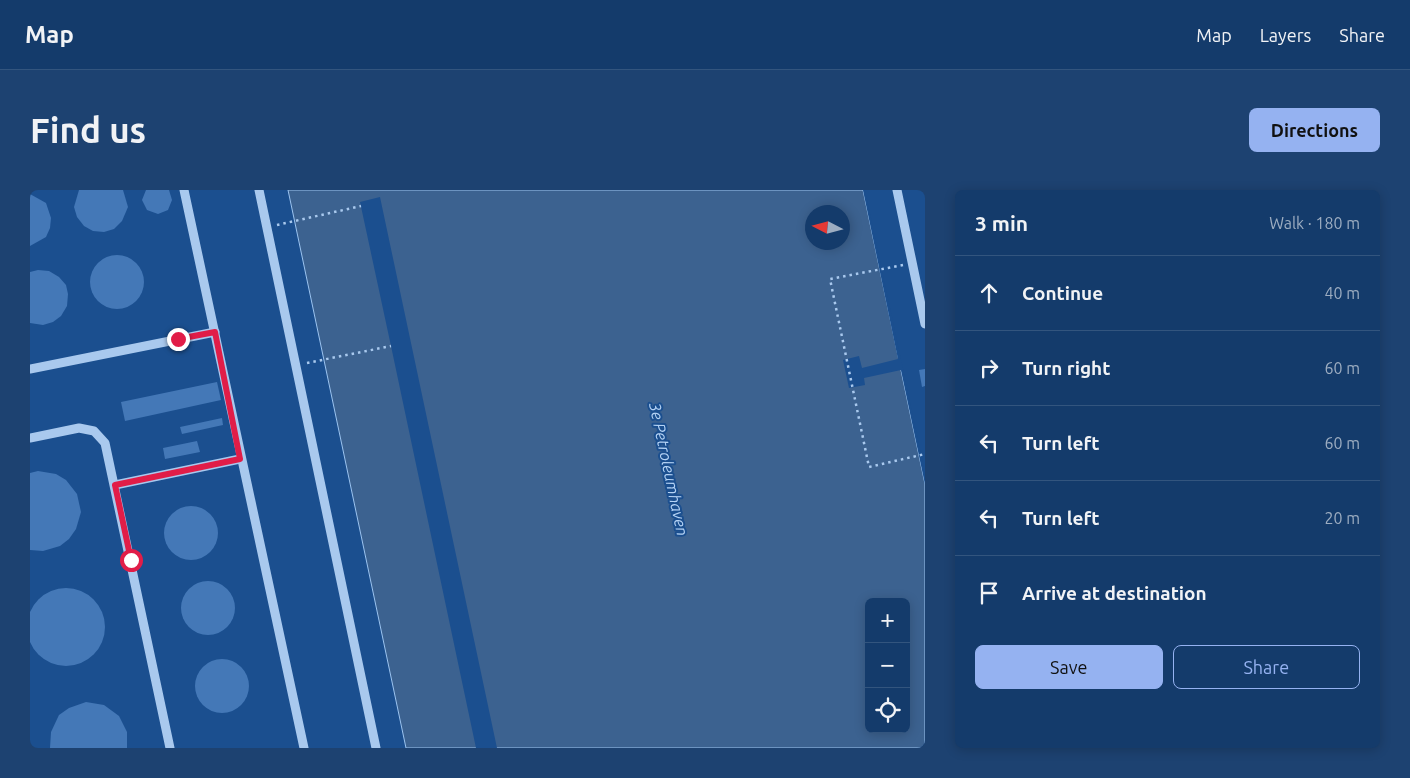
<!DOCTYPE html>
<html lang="en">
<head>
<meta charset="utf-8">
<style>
  body { margin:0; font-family:Ubuntu,sans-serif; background:#1d4271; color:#f1f3f6 }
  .controls { position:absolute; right:15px; bottom:15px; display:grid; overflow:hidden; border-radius:8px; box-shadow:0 2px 12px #0003 }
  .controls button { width:45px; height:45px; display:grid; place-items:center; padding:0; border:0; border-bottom:1px solid #33557e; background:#143b6b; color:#f1f3f6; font:25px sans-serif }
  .compass { position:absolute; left:775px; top:15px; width:45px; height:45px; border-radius:50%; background:#143b6b; box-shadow:0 2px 12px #0003; rotate:276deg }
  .stop { position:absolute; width:15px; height:15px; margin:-11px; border:4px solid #e11d48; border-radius:50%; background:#fff }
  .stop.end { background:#e11d48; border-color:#fff; box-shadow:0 1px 5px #0008 }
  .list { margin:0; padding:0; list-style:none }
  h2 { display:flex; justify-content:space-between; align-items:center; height:65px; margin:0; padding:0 20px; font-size:21px }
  h2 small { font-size:16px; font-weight:400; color:#9dadc1 }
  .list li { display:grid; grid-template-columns:32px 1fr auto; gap:15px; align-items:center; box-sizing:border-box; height:75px; padding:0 20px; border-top:1px solid #33557e }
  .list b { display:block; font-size:19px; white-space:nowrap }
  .list em { font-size:16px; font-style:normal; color:#9dadc1 }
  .actions { display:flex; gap:10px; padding:15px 20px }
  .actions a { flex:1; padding:11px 0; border:1px solid #95b2f1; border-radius:8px; text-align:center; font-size:18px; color:#95b2f1 }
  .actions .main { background:#95b2f1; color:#111 }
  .icon { flex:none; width:28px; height:28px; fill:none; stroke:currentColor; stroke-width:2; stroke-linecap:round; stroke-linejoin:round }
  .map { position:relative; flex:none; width:895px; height:558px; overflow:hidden; border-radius:8px }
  header { display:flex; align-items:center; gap:30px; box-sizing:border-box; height:70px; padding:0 25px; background:#143b6b; border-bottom:1px solid #33557e }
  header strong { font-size:24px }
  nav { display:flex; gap:28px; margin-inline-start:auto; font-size:18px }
  .intro { display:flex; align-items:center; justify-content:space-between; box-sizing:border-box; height:120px; padding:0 30px }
  h1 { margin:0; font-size:35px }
  .button { padding:12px 22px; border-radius:8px; background:#95b2f1; color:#111; font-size:18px; font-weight:700 }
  main { display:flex; gap:30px; padding:0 30px }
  aside { flex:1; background:#143b6b; border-radius:8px; box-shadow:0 2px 12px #0003 }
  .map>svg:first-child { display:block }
  .water { fill:#3c6290; stroke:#9cc4f0; fill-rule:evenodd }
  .pier { fill:#1b4f8f }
  .building { fill:#4478b7 }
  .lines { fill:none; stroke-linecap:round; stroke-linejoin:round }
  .path { stroke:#a9c9ee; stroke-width:2.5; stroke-dasharray:2.5 4; stroke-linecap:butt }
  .minor { stroke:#a9c9ee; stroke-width:9 }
  .route { stroke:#e11d48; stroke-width:6 }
  .labels { text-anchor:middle; stroke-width:4; stroke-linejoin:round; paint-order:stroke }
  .water-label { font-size:16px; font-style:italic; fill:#b5d3f5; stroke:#1b4f8f }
</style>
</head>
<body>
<header>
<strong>Map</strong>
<nav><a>Map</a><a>Layers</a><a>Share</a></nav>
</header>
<div class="intro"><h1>Find us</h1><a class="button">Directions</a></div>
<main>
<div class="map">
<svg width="895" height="558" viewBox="0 0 895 558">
  <rect width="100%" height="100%" fill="#1b4f8f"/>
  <path class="water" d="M 258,0 L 833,0 L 895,294 L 895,558 L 376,558 ZM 782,22 L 812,22 L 812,52 L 782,52 ZM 839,412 L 876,412 L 876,539 L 839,539 Z"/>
  <g class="pier">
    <path d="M 833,0 L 835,0 L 895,282 L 895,294 L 871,180 L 834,188 L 835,195 L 819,198 L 813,170 L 829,166 L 832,178 L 868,169 Z"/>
    <path d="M 350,7 L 467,558 L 446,558 L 361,156 L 330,12 Z"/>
  </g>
  <g class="building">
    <path d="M 49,0 L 93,0 L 98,17 L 92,31 L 84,39 L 74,42 L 63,41 L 54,36 L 47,27 L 44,17 Z"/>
    <path d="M 116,0 L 139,0 L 142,10 L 138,20 L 128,24 L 117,20 L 112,10 Z"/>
    <path d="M 0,4 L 16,13 L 21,28 L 20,38 L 16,47 L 0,56 Z"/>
    <circle cx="87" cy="92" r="27"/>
    <path d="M 8,80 L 19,81 L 29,87 L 36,95 L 38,104 L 37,116 L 31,126 L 23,132 L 13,135 L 0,133 L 0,82 Z"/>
    <path d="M 895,179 L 895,196 L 892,197 L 889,180 Z"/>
    <path d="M 187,192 L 191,210 L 95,231 L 91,212 Z"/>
    <path d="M 192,228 L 193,235 L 152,244 L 150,237 Z"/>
    <path d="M 167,251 L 170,262 L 135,269 L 133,258 Z"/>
    <path d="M 8,281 L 26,284 L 36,290 L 47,304 L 51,322 L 46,339 L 39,349 L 30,356 L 13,361 L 0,360 L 0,283 Z"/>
    <circle cx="161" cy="343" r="27"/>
    <circle cx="178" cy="418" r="27"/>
    <circle cx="36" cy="437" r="39"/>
    <circle cx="192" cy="496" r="27"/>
    <path d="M 56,512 L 74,515 L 89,526 L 97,542 L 97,558 L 20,558 L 21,542 L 29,525 L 39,518 Z"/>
  </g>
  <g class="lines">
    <g class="path">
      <path d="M 247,35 L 331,16"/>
      <path d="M 873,75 L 800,89 L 839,277 L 895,264"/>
      <path d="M 277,173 L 361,156"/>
    </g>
    <g class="minor">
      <path d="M 154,0 L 274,558"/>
      <path d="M 229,0 L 346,558"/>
      <path d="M 867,0 L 895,134"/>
      <path d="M 0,179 L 185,142"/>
      <path d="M 0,248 L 49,238 L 64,241 L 75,253 L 140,558"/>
      <path d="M 85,295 L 210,269"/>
    </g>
  </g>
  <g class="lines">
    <path class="route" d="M 101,370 L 85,295 L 210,269 L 185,142 L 148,149"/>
  </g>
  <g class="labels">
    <g class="water-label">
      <text transform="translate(639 279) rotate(78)" y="6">3e Petroleumhaven</text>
    </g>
  </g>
</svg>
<div class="controls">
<button>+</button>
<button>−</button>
<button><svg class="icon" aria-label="locate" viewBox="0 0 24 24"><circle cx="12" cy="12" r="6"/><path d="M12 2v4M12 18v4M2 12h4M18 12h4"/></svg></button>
</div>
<svg class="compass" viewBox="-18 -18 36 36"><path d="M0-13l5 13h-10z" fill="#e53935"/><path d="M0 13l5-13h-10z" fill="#9dadc1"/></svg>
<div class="stop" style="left:101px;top:370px"></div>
<div class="stop end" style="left:148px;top:149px"></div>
</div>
<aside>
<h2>3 min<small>Walk · 180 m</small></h2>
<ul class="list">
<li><svg class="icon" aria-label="ahead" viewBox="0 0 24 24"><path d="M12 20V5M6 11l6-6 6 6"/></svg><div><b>Continue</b></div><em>40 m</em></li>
<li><svg class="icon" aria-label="right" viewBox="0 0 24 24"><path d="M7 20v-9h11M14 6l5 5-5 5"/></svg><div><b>Turn right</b></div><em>60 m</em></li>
<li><svg class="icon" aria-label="left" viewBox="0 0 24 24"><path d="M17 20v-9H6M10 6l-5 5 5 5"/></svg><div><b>Turn left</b></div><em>60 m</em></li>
<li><svg class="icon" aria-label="left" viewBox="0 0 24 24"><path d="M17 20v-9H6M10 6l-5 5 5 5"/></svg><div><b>Turn left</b></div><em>20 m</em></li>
<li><svg class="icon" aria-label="arrive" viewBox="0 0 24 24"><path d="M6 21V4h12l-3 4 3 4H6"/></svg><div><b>Arrive at destination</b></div></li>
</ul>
<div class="actions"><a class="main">Save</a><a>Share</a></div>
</aside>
</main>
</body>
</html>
